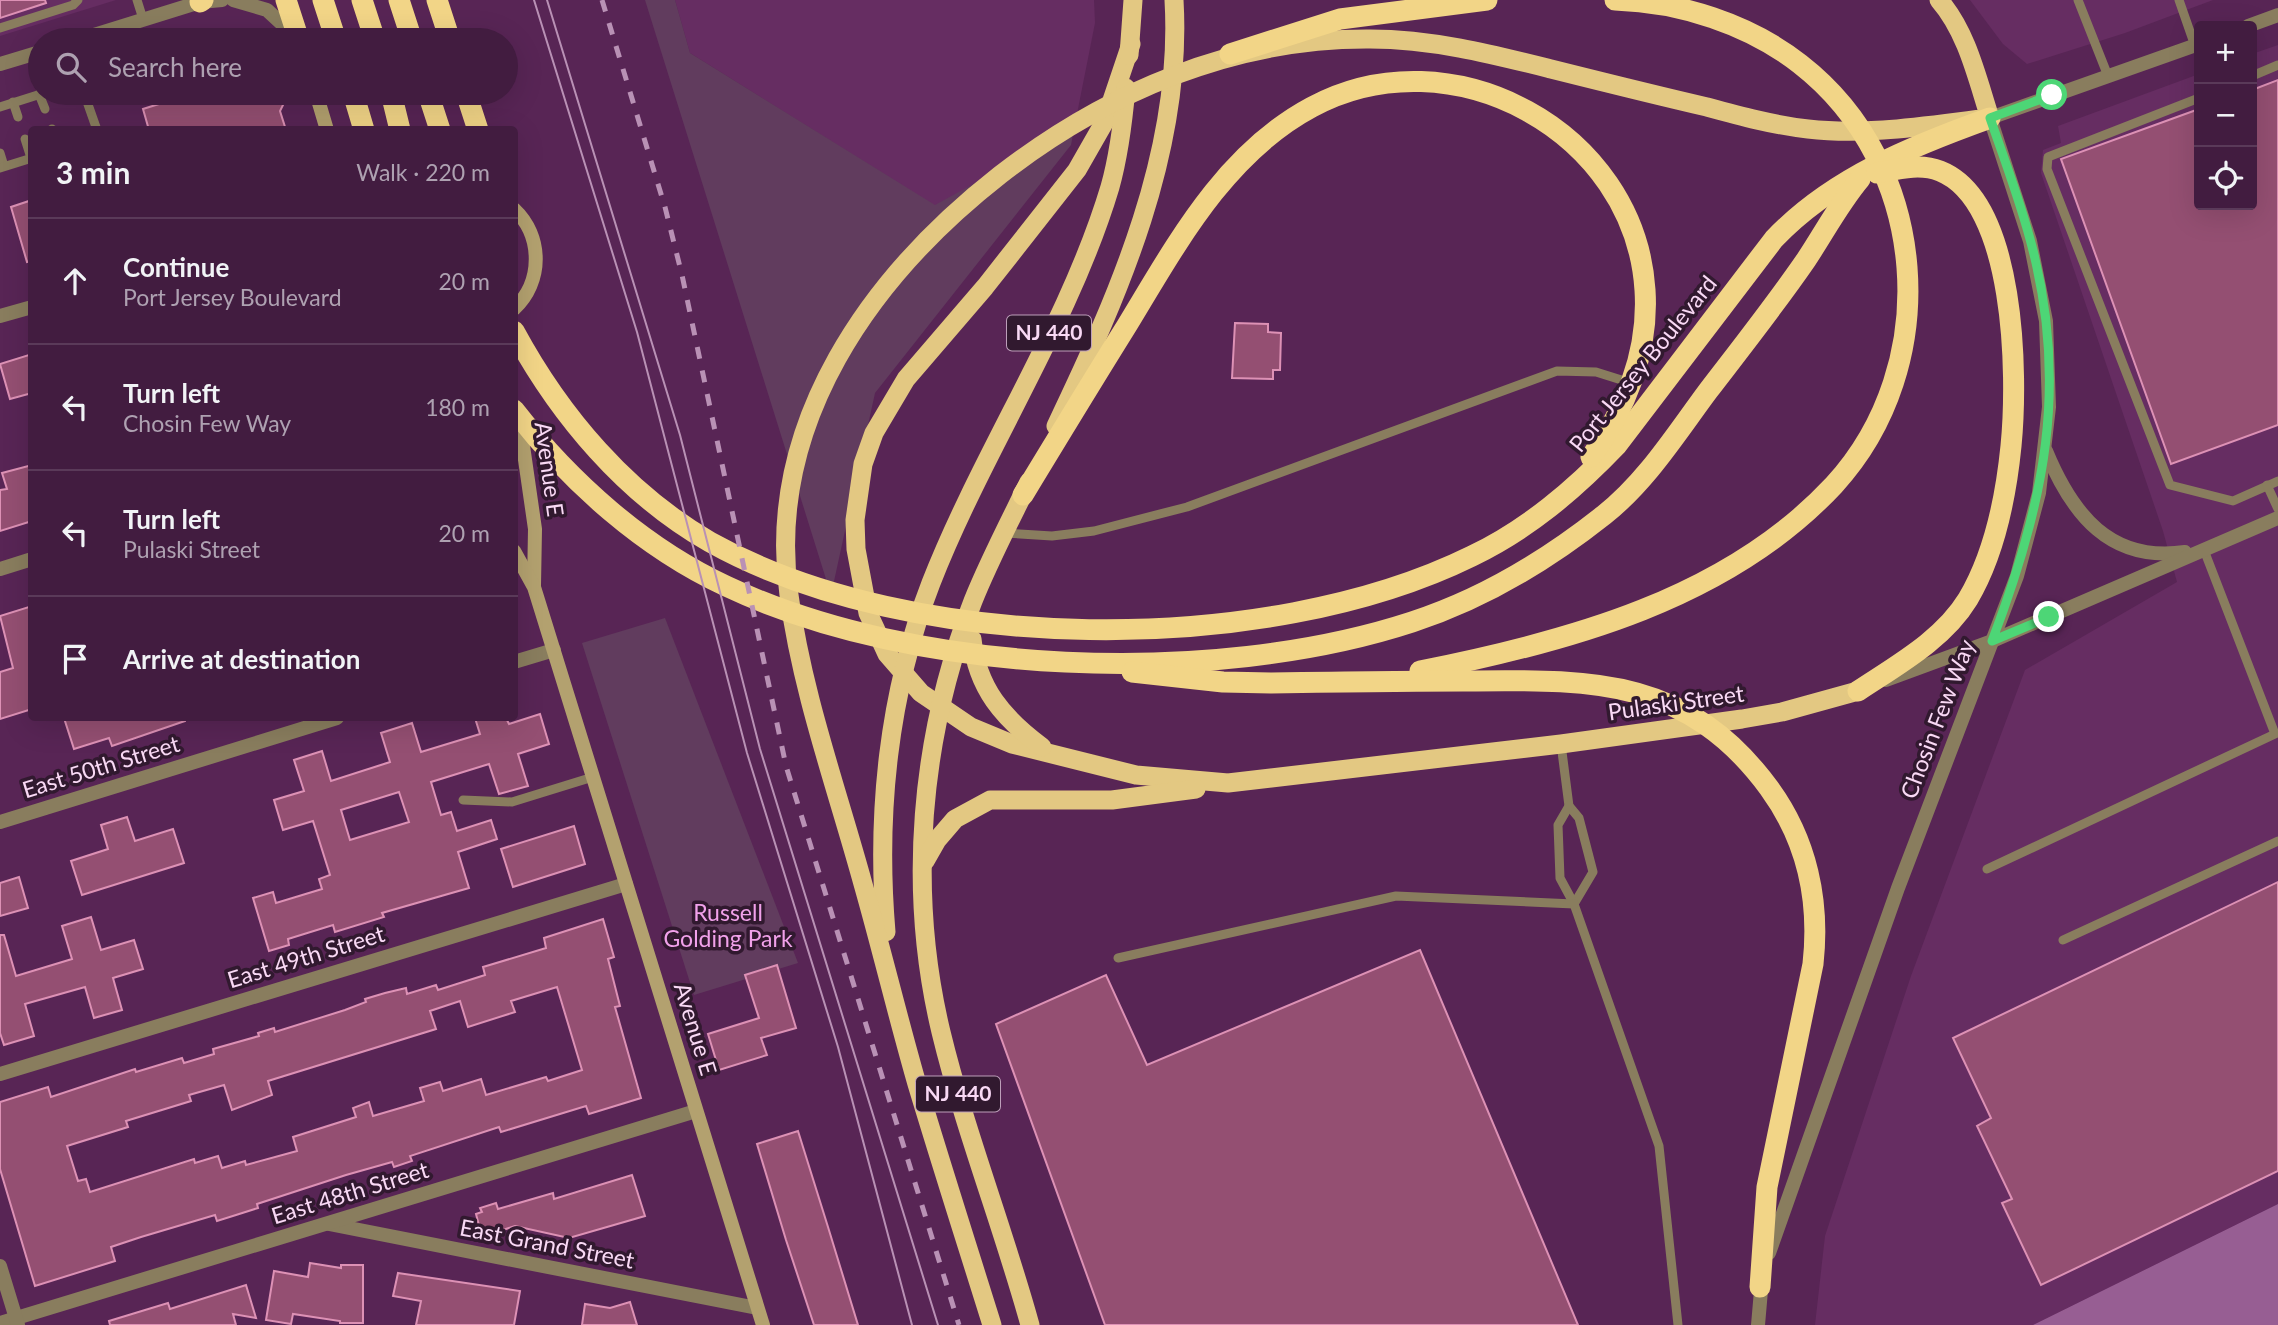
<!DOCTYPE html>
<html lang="en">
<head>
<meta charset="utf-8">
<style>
  body { margin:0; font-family:Lato,sans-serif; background:#492547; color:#f1f3f6 }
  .controls { position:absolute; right:21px; top:21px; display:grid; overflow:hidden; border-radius:7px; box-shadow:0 7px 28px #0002 }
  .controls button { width:63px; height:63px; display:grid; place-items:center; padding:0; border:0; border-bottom:2px solid #5a3a59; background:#421c40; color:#f1f3f6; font:35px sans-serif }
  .stop { position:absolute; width:21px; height:21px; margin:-16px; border:5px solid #4dd676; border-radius:50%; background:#fff }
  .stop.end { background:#4dd676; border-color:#fff; box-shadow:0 2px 7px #0008 }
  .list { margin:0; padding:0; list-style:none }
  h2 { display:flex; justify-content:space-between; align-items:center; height:91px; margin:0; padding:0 28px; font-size:30px }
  h2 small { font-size:23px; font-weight:400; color:#aea1b1 }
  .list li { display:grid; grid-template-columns:46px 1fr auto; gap:21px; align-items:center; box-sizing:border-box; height:126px; padding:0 28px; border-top:2px solid #5a3a59 }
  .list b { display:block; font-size:26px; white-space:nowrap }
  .list p { margin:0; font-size:23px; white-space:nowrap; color:#aea1b1 }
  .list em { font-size:23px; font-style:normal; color:#aea1b1 }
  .icon { flex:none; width:38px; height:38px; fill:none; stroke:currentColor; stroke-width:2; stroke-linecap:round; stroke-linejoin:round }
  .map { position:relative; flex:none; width:2278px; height:1325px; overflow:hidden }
  .search { position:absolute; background:#421c40; box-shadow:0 7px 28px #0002; left:28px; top:28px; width:490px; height:77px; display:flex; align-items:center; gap:18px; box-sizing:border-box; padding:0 24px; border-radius:38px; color:#aea1b1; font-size:26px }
  .panel { position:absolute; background:#421c40; box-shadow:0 7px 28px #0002; left:28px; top:126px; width:490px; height:595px; border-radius:7px }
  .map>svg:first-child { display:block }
  .built { fill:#662d62 }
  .green { fill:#613c5e }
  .forest { fill:#975e93 }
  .building { fill:#944f72; stroke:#dd91b5; stroke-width:2; fill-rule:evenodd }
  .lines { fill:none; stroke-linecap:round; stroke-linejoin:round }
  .service { stroke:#897d5e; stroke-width:9 }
  .minor { stroke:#897d5e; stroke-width:14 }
  .tertiary { stroke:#897d5e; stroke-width:14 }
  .secondary { stroke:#b3a16f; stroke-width:14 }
  .trunk { stroke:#e3c882; stroke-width:19 }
  .motorway { stroke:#f2d587; stroke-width:21 }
  .tram { stroke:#b991b5; stroke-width:2 }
  .rail { stroke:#b991b5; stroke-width:5; stroke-dasharray:12 12; stroke-linecap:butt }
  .route { stroke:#4dd676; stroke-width:9 }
  .labels { text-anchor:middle; stroke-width:7; stroke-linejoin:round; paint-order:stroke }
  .shield { fill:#31192f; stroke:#bd9fba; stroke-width:2 }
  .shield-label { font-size:21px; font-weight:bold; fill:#f9d9f5 }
  .street-label { font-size:23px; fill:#f9d9f5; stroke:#31192f }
  .park-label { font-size:23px; fill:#f1a1ea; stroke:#31192f }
</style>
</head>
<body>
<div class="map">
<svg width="2278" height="1325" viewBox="0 0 2278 1325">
  <rect width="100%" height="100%" fill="#582555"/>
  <g class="built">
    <path d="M 0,0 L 116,0 L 0,36 Z"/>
    <path d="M 675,0 L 1094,0 L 1095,23 L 1074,129 L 935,206 L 690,53 Z"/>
    <path d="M 1970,0 L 2213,0 L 2125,33 L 2027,64 L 2003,44 Z"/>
    <path d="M 2278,45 L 2278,1204 L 2033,1325 L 1815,1325 L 1825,1236 L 1911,976 L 2025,670 L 2177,582 L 2163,531 L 2041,173 L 2043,150 L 2061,143 L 2058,126 L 2199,74 L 2199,205 L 2252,205 L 2252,54 Z"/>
  </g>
  <g class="green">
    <path d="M 645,0 L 675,0 L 690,53 L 935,205 L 1074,129 L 1071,145 L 875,393 L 831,595 Z"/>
    <path d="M 665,618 L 798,963 L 694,995 L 582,643 Z"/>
  </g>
  <path class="forest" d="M 2278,1204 L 2278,1325 L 2033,1325 Z"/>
  <g class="building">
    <path d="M 0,0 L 45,0 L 46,3 L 0,18 Z"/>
    <path d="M 2278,80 L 2278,425 L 2171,464 L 2061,159 L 2199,109 L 2199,205 L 2252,205 L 2252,90 Z"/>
    <path d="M 194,93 L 269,93 L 285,101 L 280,111 L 286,130 L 149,130 L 143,109 Z"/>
    <path d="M 32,200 L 32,261 L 27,262 L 11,207 Z"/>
    <path d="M 1235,323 L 1268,324 L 1268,332 L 1281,333 L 1280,370 L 1273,370 L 1273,379 L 1232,378 Z"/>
    <path d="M 32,354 L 32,393 L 10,399 L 0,364 Z"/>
    <path d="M 32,465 L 32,521 L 0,531 L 0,490 L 7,489 L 2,473 Z"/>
    <path d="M 32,606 L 32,709 L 0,719 L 0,672 L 13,668 L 0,616 Z"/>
    <path d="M 540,714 L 549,744 L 518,754 L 528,786 L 499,794 L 489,764 L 431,782 L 441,815 L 451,812 L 457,831 L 491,820 L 497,839 L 458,852 L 469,888 L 382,913 L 384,917 L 335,932 L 333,925 L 288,939 L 289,945 L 269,951 L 253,898 L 273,892 L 276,903 L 322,889 L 319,879 L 330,875 L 313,821 L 283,830 L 274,800 L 304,791 L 294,760 L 322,751 L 331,781 L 390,762 L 381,733 L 412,723 L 421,752 L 480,734 L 475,718 L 506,718 L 509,724 ZM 399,792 L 409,822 L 350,840 L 341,810 Z"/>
    <path d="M 64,718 L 185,718 L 185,721 L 112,746 L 109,738 L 74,749 Z"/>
    <path d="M 127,817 L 135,841 L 173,829 L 184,863 L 82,895 L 71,861 L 108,849 L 101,825 Z"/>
    <path d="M 574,826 L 585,864 L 513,887 L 501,849 Z"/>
    <path d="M 19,877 L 28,908 L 0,916 L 0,883 Z"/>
    <path d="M 2278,882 L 2278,1171 L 2041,1285 L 2002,1203 L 2012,1199 L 1977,1126 L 1991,1118 L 1953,1038 Z"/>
    <path d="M 91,917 L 101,950 L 134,940 L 143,969 L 113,978 L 122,1010 L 94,1018 L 85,987 L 25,1004 L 34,1036 L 4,1045 L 0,1033 L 0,935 L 4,935 L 16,976 L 72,959 L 62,926 Z"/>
    <path d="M 603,919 L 614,957 L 608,959 L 620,1006 L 615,1007 L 641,1098 L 589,1114 L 586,1106 L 501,1132 L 499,1127 L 410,1156 L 412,1161 L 394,1167 L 392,1162 L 346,1175 L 257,1204 L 258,1208 L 236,1215 L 217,1221 L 215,1215 L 141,1237 L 111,1247 L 115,1261 L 35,1286 L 0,1169 L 0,1102 L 48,1087 L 51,1097 L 135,1069 L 136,1072 L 182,1058 L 184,1063 L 214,1054 L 213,1049 L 259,1036 L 258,1033 L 274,1028 L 275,1032 L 345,1010 L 366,1002 L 365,999 L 385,993 L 406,988 L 407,994 L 436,985 L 438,990 L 485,975 L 483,967 L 546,948 L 544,938 ZM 557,987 L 582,1070 L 548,1081 L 546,1077 L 486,1095 L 481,1079 L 443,1091 L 440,1082 L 420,1088 L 424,1101 L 373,1116 L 369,1102 L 353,1108 L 356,1117 L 293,1137 L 297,1151 L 246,1165 L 245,1161 L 222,1168 L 218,1156 L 195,1163 L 194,1159 L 90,1192 L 86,1179 L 78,1181 L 67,1146 L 128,1127 L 126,1121 L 191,1101 L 189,1095 L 224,1085 L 232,1110 L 272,1095 L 268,1081 L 436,1029 L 430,1011 L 460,1001 L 468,1027 L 515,1012 L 511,1001 Z"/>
    <path d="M 1420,950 L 1578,1325 L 1105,1325 L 996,1024 L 1106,975 L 1147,1065 Z"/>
    <path d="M 777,965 L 796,1028 L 761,1038 L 767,1055 L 719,1070 L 708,1034 L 759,1018 L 745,975 Z"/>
    <path d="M 798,1131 L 828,1227 L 858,1325 L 814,1325 L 786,1240 L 757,1144 Z"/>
    <path d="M 632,1175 L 645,1216 L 569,1238 L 515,1226 L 482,1237 L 476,1214 L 482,1212 L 480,1208 L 496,1203 L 498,1209 L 553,1193 L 554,1199 Z"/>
    <path d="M 310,1263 L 341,1268 L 341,1265 L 363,1265 L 363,1323 L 340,1323 L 340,1321 L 293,1314 L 291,1324 L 266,1320 L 274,1271 L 308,1277 Z"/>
    <path d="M 398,1273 L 520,1291 L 514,1325 L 416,1325 L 421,1301 L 393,1296 Z"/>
    <path d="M 246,1285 L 256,1318 L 233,1314 L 236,1325 L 110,1325 L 109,1321 L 168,1303 L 170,1309 Z"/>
    <path d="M 630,1302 L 637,1325 L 582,1325 L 585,1304 L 610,1308 Z"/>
  </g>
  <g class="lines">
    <g class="service">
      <path d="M 137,0 L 143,19"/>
      <path d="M 2078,0 L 2108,76"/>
      <path d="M 2179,0 L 2195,46"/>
      <path d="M 0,28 L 73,5 L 78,0"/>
      <path d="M 2252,76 L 2278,65"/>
      <path d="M 84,93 L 97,130"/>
      <path d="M 39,94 L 45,109"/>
      <path d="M 2199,98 L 2048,157 L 2047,169 L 2170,485 L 2233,501 L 2278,481"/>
      <path d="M 13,102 L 18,117"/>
      <path d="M 0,107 L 44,93"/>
      <path d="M 52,129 L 52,130"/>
      <path d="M 25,139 L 31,158"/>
      <path d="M 0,153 L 4,166"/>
      <path d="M 0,168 L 32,158"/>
      <path d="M 2267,485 L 2278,509"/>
      <path d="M 1005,533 L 1052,536 L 1094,531 L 1187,507 L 1557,371 L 1596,372 L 1631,383"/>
      <path d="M 1561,744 L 1569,806 L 1579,818 L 1593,872 L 1574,904"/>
      <path d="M 463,800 L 512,802 L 593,777"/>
      <path d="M 1569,806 L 1558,825 L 1560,878 L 1574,904 L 1659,1146 L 1678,1325"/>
      <path d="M 1987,869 L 2275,734 L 2204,550"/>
      <path d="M 2063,940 L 2278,841"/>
      <path d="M 1118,958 L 1396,896 L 1574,904"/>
    </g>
    <g class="minor">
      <path d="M 0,316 L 32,307"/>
      <path d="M 0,569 L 32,559"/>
      <path d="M 514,662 L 554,650"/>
      <path d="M 0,822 L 337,718"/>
      <path d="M 0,1074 L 626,884"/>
      <path d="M 329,1224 L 757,1308"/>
      <path d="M 0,1323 L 696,1111"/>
    </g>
    <g class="tertiary">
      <path d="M 233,0 L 267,10 L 293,34"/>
      <path d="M 2248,26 L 2278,15"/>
      <path d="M 78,40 L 200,2 L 222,0"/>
      <path d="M 0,64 L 40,52"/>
      <path d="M 2046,451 C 2072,514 2110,563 2185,552"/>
      <path d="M 1886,680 L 1992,641 L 2278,518"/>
      <path d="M 1769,1253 L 1898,888 L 2017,576 L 2039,493 L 2049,407 L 2046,321 L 2030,241 L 1990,118 L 2199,44"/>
      <path d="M 0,1266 L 18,1325"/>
      <path d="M 1758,1325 L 1762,1279"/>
    </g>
    <g class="secondary">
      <path d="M 316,93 L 327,130"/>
      <path d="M 514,209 C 543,236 543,282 514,309"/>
      <path d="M 519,418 L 535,529 L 534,585"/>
      <path d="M 514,551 L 534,587 L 763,1325"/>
    </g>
    <g class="trunk">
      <path d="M 1131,44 L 1105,121 L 1077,170 L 985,287 L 906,379 L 874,433 L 863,464 L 855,520 L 856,549 L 868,613 L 887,654 L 921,693 L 971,727 L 1012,744 L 1136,775 L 1228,783 L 1561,744 L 1742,719 L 1782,712 L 1858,691"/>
      <path d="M 1129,55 L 1133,0"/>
      <path d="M 1056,426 C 1119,294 1183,150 1174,0"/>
      <path d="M 1029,482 C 1010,521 989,561 973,601 C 920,737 907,890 941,1032 C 965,1131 1003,1227 1030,1325"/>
      <path d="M 972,639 C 977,688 1003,718 1042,747"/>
      <path d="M 925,861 L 937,840 L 955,819 L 990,800 L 1112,800 L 1196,789"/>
      <path d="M 886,932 C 876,815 888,694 931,583 C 983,450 1069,324 1110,187 C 1119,155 1123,122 1126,88"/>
      <path d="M 992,1325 C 967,1245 941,1164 917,1084 C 898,1018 882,951 863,884 C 837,789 802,693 789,595 C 765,423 871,276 1000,175 C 1107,92 1234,38 1370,39 C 1432,39 1491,54 1551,69 C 1603,82 1655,95 1707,107 C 1740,116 1773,125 1808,129 C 1869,136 1930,125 1990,118 C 1977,78 1967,32 1939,0"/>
    </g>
    <g class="motorway">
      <path d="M 286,0 L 299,40"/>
      <path d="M 323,0 L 336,40"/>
      <path d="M 362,0 L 375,40"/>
      <path d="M 399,0 L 412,40"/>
      <path d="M 437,0 L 450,40"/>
      <path d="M 200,2 L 203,0"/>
      <path d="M 1230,54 L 1340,19 L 1487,0"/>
      <path d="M 353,93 L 364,130"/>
      <path d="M 391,93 L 400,130"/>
      <path d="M 428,93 L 440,130"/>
      <path d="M 466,93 L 478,130"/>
      <path d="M 514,331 C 560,416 626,494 710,542 C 912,655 1265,658 1472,556 C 1528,529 1574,490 1617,445 L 1774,239 C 1832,178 1912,146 1990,118"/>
      <path d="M 514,410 C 570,482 644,548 726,586 C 916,676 1213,687 1412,622 C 1483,599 1546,561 1604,515 C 1646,482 1676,434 1708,391 C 1741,348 1775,305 1806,260 C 1824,233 1839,204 1860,179"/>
      <path d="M 1023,495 C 1057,439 1091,383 1126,327 C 1176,245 1224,154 1312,107 C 1451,32 1635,131 1645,290 C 1649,352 1626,408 1591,457"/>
      <path d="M 1420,671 C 1567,642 1728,599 1834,485 C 1944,365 1930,165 1800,64 C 1749,24 1680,2 1615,0"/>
      <path d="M 1132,672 L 1223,682 L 1271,683 C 1335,682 1399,681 1463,681 C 1588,680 1686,675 1769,788 C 1807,840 1820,901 1813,964 L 1767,1187 L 1760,1287"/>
      <path d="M 1858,691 C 1897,665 1943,640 1968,599 C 1994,555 2006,496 2011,446 C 2018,376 2016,201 1940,171 C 1920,163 1898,169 1877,173"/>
    </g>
    <g class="tram">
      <path d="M 534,0 L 637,332 L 747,753 L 838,1047 L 912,1325"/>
      <path d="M 547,0 L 680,435 L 760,749 L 938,1325"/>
    </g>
    <path class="rail" d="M 602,0 L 665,207 L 682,275 L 786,766 L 959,1325"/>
  </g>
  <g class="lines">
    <path class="route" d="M 2049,617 L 1992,641 C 2044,505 2070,384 2030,239 C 2019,198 2004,158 1990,118 L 2052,95"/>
  </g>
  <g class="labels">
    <g class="shield">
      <rect x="1007" y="315.5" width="84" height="35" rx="5"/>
      <rect x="916" y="1076.5" width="84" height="35" rx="5"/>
    </g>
    <g class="shield-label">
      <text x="1049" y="340">NJ 440</text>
      <text x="958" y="1101">NJ 440</text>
    </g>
    <g class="street-label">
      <text transform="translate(1643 364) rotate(-51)" y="8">Port Jersey Boulevard</text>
      <text transform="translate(549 469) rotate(82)" y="8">Avenue E</text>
      <text transform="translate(1676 703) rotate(-8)" y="8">Pulaski Street</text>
      <text transform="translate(1938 719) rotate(-69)" y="8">Chosin Few Way</text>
      <text transform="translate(101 767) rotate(-17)" y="8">East 50th Street</text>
      <text transform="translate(306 957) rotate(-17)" y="8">East 49th Street</text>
      <text transform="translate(695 1029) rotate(73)" y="8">Avenue E</text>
      <text transform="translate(350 1193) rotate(-17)" y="8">East 48th Street</text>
      <text transform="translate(547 1244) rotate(11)" y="8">East Grand Street</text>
    </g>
    <g class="park-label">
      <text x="728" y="921">Russell<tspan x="728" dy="26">Golding Park</tspan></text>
    </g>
  </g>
</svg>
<div class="controls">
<button>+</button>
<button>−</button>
<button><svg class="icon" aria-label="locate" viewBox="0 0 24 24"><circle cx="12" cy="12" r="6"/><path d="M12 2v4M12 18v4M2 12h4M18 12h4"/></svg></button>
</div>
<div class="stop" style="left:2052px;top:95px"></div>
<div class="stop end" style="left:2049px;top:617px"></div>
<div class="search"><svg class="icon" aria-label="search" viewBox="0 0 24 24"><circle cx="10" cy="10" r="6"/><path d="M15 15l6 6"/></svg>Search here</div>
<section class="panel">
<h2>3 min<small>Walk · 220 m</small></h2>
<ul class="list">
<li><svg class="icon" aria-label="ahead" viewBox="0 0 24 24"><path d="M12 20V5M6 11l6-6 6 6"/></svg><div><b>Continue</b><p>Port Jersey Boulevard</p></div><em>20 m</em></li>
<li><svg class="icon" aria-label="left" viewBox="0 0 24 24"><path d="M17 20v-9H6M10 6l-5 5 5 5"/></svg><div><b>Turn left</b><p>Chosin Few Way</p></div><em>180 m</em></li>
<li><svg class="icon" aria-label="left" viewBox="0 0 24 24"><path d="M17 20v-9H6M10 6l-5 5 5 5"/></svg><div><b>Turn left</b><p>Pulaski Street</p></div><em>20 m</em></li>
<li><svg class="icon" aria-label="arrive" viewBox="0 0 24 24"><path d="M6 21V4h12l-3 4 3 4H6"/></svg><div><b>Arrive at destination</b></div></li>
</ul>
</section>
</div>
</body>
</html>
